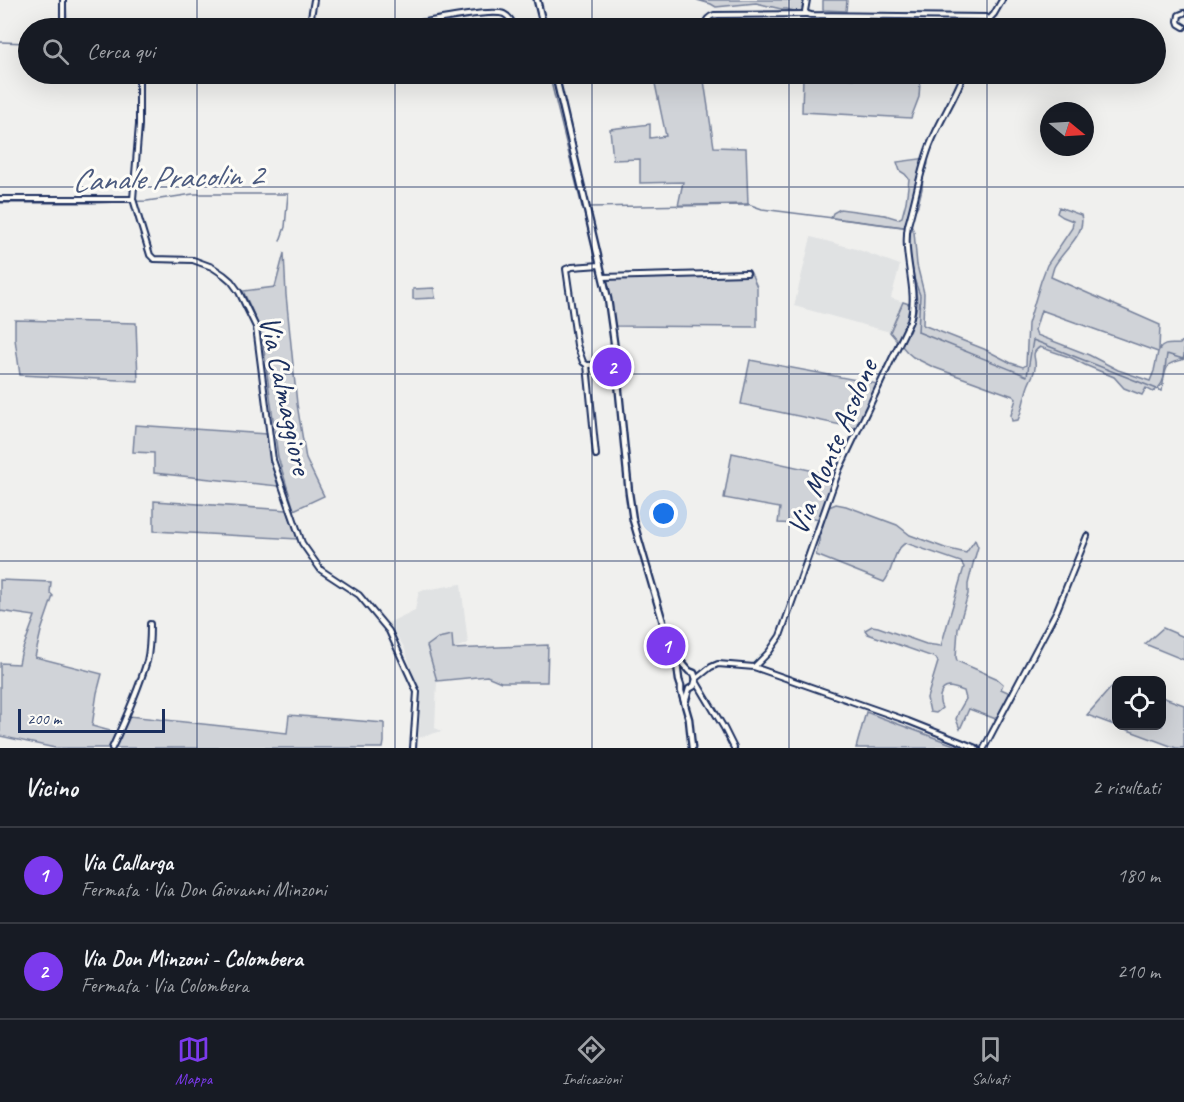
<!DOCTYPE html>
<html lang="it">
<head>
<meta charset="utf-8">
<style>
  body { margin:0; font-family:Caveat,sans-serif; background:#242831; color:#f1f3f6 }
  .controls { position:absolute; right:18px; bottom:18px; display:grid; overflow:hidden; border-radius:12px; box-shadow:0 6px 24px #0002 }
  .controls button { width:54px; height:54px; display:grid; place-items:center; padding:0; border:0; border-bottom:2px solid #363941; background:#171b24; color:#f1f3f6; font:30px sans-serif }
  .compass { position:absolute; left:1040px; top:102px; width:54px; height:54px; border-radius:50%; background:#171b24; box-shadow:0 6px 24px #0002; rotate:108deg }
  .scale { position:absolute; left:18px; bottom:15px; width:147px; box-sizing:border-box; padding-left:6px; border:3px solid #1b2f5e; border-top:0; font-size:16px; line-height:21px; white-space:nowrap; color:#1b2f5e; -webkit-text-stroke:4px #fdfcf7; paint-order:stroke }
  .you { position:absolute; left:664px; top:514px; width:21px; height:21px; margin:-15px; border:4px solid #fff; border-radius:50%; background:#1a73e8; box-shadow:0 0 0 9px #1a73e833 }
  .badge { display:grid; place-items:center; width:39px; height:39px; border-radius:50%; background:#7c3aed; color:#fff; font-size:20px; font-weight:700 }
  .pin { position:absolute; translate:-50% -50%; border:3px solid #fff; box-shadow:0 2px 6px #0006 }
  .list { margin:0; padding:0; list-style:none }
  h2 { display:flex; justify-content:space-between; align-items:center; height:78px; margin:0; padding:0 24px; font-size:26px }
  h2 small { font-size:20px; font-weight:400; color:#9ea1a6 }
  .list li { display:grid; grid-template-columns:39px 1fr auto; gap:18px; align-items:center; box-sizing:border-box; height:96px; padding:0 24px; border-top:2px solid #363941 }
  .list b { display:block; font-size:22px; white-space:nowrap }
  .list p { margin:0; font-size:20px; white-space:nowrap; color:#9ea1a6 }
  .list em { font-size:20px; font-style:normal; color:#9ea1a6 }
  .icon { flex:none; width:33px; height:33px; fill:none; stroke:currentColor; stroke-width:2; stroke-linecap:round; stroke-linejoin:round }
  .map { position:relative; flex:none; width:1184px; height:748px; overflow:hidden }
  .search { position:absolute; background:#171b24; box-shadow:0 6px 24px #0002; left:18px; right:18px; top:18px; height:66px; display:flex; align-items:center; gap:15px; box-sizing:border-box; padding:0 21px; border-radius:33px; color:#9ea1a6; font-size:22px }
  .sheet { height:270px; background:#171b24 }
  nav { display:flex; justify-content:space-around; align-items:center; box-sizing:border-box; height:84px; border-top:2px solid #363941; background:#171b24; font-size:16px; color:#9ea1a6 }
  nav a { display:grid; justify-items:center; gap:3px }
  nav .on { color:#7c3aed }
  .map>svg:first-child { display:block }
  .built { fill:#e0e2e3 }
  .green { fill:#d0d3d8; stroke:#76819b; stroke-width:1.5; fill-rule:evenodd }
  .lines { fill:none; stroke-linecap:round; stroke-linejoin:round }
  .stream { stroke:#6f7b97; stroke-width:1.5 }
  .minor-casing { stroke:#1b2f5e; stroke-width:8 }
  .tertiary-casing { stroke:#1b2f5e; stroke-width:9 }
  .minor { stroke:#fdfcf7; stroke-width:4 }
  .tertiary { stroke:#fdfcf7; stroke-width:4.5 }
  .grid { fill:none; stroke:#1b2f5e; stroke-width:1.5; stroke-opacity:0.55 }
  .labels { text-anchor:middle; stroke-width:6; stroke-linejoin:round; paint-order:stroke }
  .street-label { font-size:30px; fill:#1b2f5e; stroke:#fdfcf7 }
  .water-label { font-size:32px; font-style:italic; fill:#4c5b7f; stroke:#fdfcf7 }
</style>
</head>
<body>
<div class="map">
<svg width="1184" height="748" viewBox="0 0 1184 748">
  <rect width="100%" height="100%" fill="#f0f0ee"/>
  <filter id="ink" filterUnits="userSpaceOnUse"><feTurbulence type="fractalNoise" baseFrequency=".0167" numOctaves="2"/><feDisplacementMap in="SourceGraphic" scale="12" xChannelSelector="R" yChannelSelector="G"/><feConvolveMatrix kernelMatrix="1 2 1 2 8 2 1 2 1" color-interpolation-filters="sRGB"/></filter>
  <g filter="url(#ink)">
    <g class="built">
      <path d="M 811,237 L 856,249 L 900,265 L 891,298 L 903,302 L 890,332 L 794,306 Z"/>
      <path d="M 461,584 L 468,643 L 453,649 L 452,636 L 427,646 L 437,681 L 435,728 L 442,731 L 418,738 L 420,714 L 417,685 L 404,647 L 388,623 L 415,610 L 419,591 Z"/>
    </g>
    <g class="green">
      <path d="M 697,0 L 806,0 L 804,14 L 787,9 L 781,9 L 756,3 L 716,7 L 711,4 Z"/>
      <path d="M 823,0 L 847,0 L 846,11 L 823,10 Z"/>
      <path d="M 653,74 L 703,74 L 714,147 L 746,148 L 748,205 L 678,206 L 683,182 L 640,183 L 640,159 L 613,160 L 610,129 L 650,124 L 650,138 L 666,136 Z"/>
      <path d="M 803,76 L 920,82 L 919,97 L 911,118 L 802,112 Z"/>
      <path d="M 927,158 L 928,164 L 923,177 L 922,189 L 918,205 L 912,216 L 911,225 L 914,232 L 917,265 L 924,293 L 923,325 L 984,349 L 1011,363 L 1023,367 L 1026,365 L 1028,324 L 1041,281 L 1047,265 L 1072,228 L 1073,221 L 1063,217 L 1057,213 L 1059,207 L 1081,215 C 1087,234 1062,251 1054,267 C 1053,270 1052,274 1051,277 L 1160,325 L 1159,350 C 1164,342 1171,345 1180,344 L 1184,339 L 1184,359 C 1180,361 1173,362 1170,364 C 1163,367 1168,383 1153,392 L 1146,388 L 1142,395 L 1124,388 L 1114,377 L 1085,365 L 1072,358 L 1040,347 C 1029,354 1037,358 1035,368 C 1034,375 1030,380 1028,386 C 1024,397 1023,409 1018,420 L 1012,421 L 1011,415 L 1016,399 L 1013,396 L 933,367 L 913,357 L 907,352 L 890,332 L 903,302 L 912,305 L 911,314 L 904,331 L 909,332 C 913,322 916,314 917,304 C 917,278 906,254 910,228 L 831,218 L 833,213 L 840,209 L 885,215 L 898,219 L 902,217 L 906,202 L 909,179 L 905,174 L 900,171 L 897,162 ZM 1041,310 L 1158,352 L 1154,371 L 1150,381 L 1118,370 L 1089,355 L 1037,335 L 1035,330 Z"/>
      <path d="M 284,253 L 286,295 L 297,404 L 306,459 L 324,496 L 294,510 L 278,457 L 263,343 C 259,324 251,308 243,291 L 275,287 Z"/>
      <path d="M 751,273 L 757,287 L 757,327 L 615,326 L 607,279 L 635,276 Z"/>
      <path d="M 434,288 L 435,298 L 413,299 L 413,289 Z"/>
      <path d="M 15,320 L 136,323 L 138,381 L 20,375 L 15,339 Z"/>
      <path d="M 750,360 L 883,385 L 860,429 L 741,404 Z"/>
      <path d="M 135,425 L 267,434 L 270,458 L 278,486 L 154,473 L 154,453 L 133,452 Z"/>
      <path d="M 732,453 L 837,476 L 826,510 L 829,507 L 836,504 L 846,506 L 897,525 L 910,535 L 945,548 L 966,553 L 975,540 L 978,547 L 973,564 L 968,584 L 968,594 L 958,629 L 956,657 L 957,661 L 996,678 L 1003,684 L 1001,689 L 1010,693 L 996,719 L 969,709 L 960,729 L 956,719 L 959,711 L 966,699 L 964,691 C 960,690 954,687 949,687 C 939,688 938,701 942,708 L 936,713 L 930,712 L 927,698 L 938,662 L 936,658 L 868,634 L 865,630 L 872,626 L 878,627 L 926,644 L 941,646 L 964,567 L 961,562 L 906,543 C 892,550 894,571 884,582 L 816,555 L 824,520 L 800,515 L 797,524 L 778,523 L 780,508 L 724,498 Z"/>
      <path d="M 154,501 L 287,510 L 298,539 L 154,531 Z"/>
      <path d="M 0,580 L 51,582 L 50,593 L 53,596 L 41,631 L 35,657 L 102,674 L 97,693 L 92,726 L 121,734 L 129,716 L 287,733 L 289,715 L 384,723 L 384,742 L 383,748 L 55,748 L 0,736 L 0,663 L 19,664 L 21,654 L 35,616 L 0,611 Z"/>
      <path d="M 1163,628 L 1184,637 L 1184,660 L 1145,644 Z"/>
      <path d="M 452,635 L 453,649 L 548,645 L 547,682 L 501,682 L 487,676 L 437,681 L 427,646 L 438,638 Z"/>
      <path d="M 1116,682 L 1116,726 L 1162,726 L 1162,697 L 1184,705 L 1184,748 L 1176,748 L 1087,715 Z"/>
      <path d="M 866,712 L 962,748 L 856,748 Z"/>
    </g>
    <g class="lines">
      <g class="stream">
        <path d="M 66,0 L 67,28"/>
        <path d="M 412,26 C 426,24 493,12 503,17 C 508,19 509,24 511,28"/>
        <path d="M 0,42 L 28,43"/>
        <path d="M 549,74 L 582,207 L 584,207"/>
        <path d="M 0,203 L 92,203 L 147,201 L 193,194 L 288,194 L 285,227 L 280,241"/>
        <path d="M 589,207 L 748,204 L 762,209 L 904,227"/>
        <path d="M 911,229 L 909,242 L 911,269"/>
        <path d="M 912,274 L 920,295 L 918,332 L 1027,376 L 1033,340 L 1162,391 L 1167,354 L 1183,359 L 1184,356"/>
      </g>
      <defs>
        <g id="minor">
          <path d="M 63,0 L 63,28"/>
          <path d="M 807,0 L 805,11 L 807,14 L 811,15 L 986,17 L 988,19"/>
          <path d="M 1184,13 L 1179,15 L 1178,21 L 1179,24 L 1184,27"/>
          <path d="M 309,28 L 314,0"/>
          <path d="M 392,28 C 412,25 489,8 504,14 C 510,17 513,23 515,28"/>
          <path d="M 703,28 C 706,22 707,17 714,15 L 807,14"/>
          <path d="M 981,28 L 994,14 L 1002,0"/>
          <path d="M 139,74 L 139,125 L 133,199 L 150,255 L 154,259 L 193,260 L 212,267 L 224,275 L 231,281 L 239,292 L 256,327 L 273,460 L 302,543 L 321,570 L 359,595 L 389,631 L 417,692 L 413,748"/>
          <path d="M 0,199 L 133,199"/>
          <path d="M 600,265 L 572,267 L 566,269 L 577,345 L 583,362 L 587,365 L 616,364"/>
          <path d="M 603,277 L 747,273"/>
          <path d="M 587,365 L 596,455"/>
          <path d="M 754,667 L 769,652 L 780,636 L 839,470 L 910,321 C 919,289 902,258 908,225 C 916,198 920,171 930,145 C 940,120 955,98 964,74"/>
          <path d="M 696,679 L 711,667 L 718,664 L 754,667 L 908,721 L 976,748"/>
          <path d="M 696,681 L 724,728 L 734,748"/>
          <path d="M 112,748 C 125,720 138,691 147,661 C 150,649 150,636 150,624"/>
          <path d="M 984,748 L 1057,610 L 1087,536"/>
        </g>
        <g id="tertiary">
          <path d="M 537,0 L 544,28"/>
          <path d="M 555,74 L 608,299 L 614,342 L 629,493 L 633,520 L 667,636 L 676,656 L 689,671 L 694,673 L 696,679 L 694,686 L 689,689 L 685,703"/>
          <path d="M 676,656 L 679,680 L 681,686 L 681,691 L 689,719 L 692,748"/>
        </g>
      </defs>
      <use href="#minor" class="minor-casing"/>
      <use href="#tertiary" class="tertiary-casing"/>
      <use href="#minor" class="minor"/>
      <use href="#tertiary" class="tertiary"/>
    </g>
  </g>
  <path class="grid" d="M 197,0 L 197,28M 395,0 L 395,28M 592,0 L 592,28M 789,0 L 789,28M 987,0 L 987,28M 197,74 L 197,748M 395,74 L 395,748M 592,74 L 592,748M 789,74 L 789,748M 987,74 L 987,748M 0,187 L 1184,187M 0,374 L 1184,374M 0,561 L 1184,561"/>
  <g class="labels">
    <g class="street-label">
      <text transform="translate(286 395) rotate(78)" y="10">Via Calmaggiore</text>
      <text transform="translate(832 447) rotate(-67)" y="10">Via Monte Asolone</text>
    </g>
    <g class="water-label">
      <text transform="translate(167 177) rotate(-2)" y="11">Canale Pracolin 2</text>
    </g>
  </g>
</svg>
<div class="controls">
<button><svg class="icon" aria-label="locate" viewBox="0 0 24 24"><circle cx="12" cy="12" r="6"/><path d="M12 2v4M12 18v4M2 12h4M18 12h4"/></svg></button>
</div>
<svg class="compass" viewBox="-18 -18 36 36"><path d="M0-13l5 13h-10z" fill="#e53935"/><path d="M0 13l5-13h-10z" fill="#9ea1a6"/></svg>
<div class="scale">200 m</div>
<div class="you"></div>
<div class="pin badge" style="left:666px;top:646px">1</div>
<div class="pin badge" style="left:612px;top:367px">2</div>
<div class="search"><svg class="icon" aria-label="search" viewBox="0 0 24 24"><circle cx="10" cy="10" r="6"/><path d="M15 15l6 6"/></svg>Cerca qui</div>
</div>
<section class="sheet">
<h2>Vicino<small>2 risultati</small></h2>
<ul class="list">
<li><span class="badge">1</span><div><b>Via Callarga</b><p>Fermata · Via Don Giovanni Minzoni</p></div><em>180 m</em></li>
<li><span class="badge">2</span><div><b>Via Don Minzoni - Colombera</b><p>Fermata · Via Colombera</p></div><em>210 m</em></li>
</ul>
</section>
<nav>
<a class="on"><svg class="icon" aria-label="map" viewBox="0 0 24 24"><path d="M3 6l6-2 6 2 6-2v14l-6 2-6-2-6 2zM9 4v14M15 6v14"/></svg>Mappa</a>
<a><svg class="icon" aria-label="directions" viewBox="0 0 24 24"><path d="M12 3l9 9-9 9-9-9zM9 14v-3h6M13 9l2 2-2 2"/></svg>Indicazioni</a>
<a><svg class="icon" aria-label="saved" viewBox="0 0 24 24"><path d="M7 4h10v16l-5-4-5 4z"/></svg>Salvati</a>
</nav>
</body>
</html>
